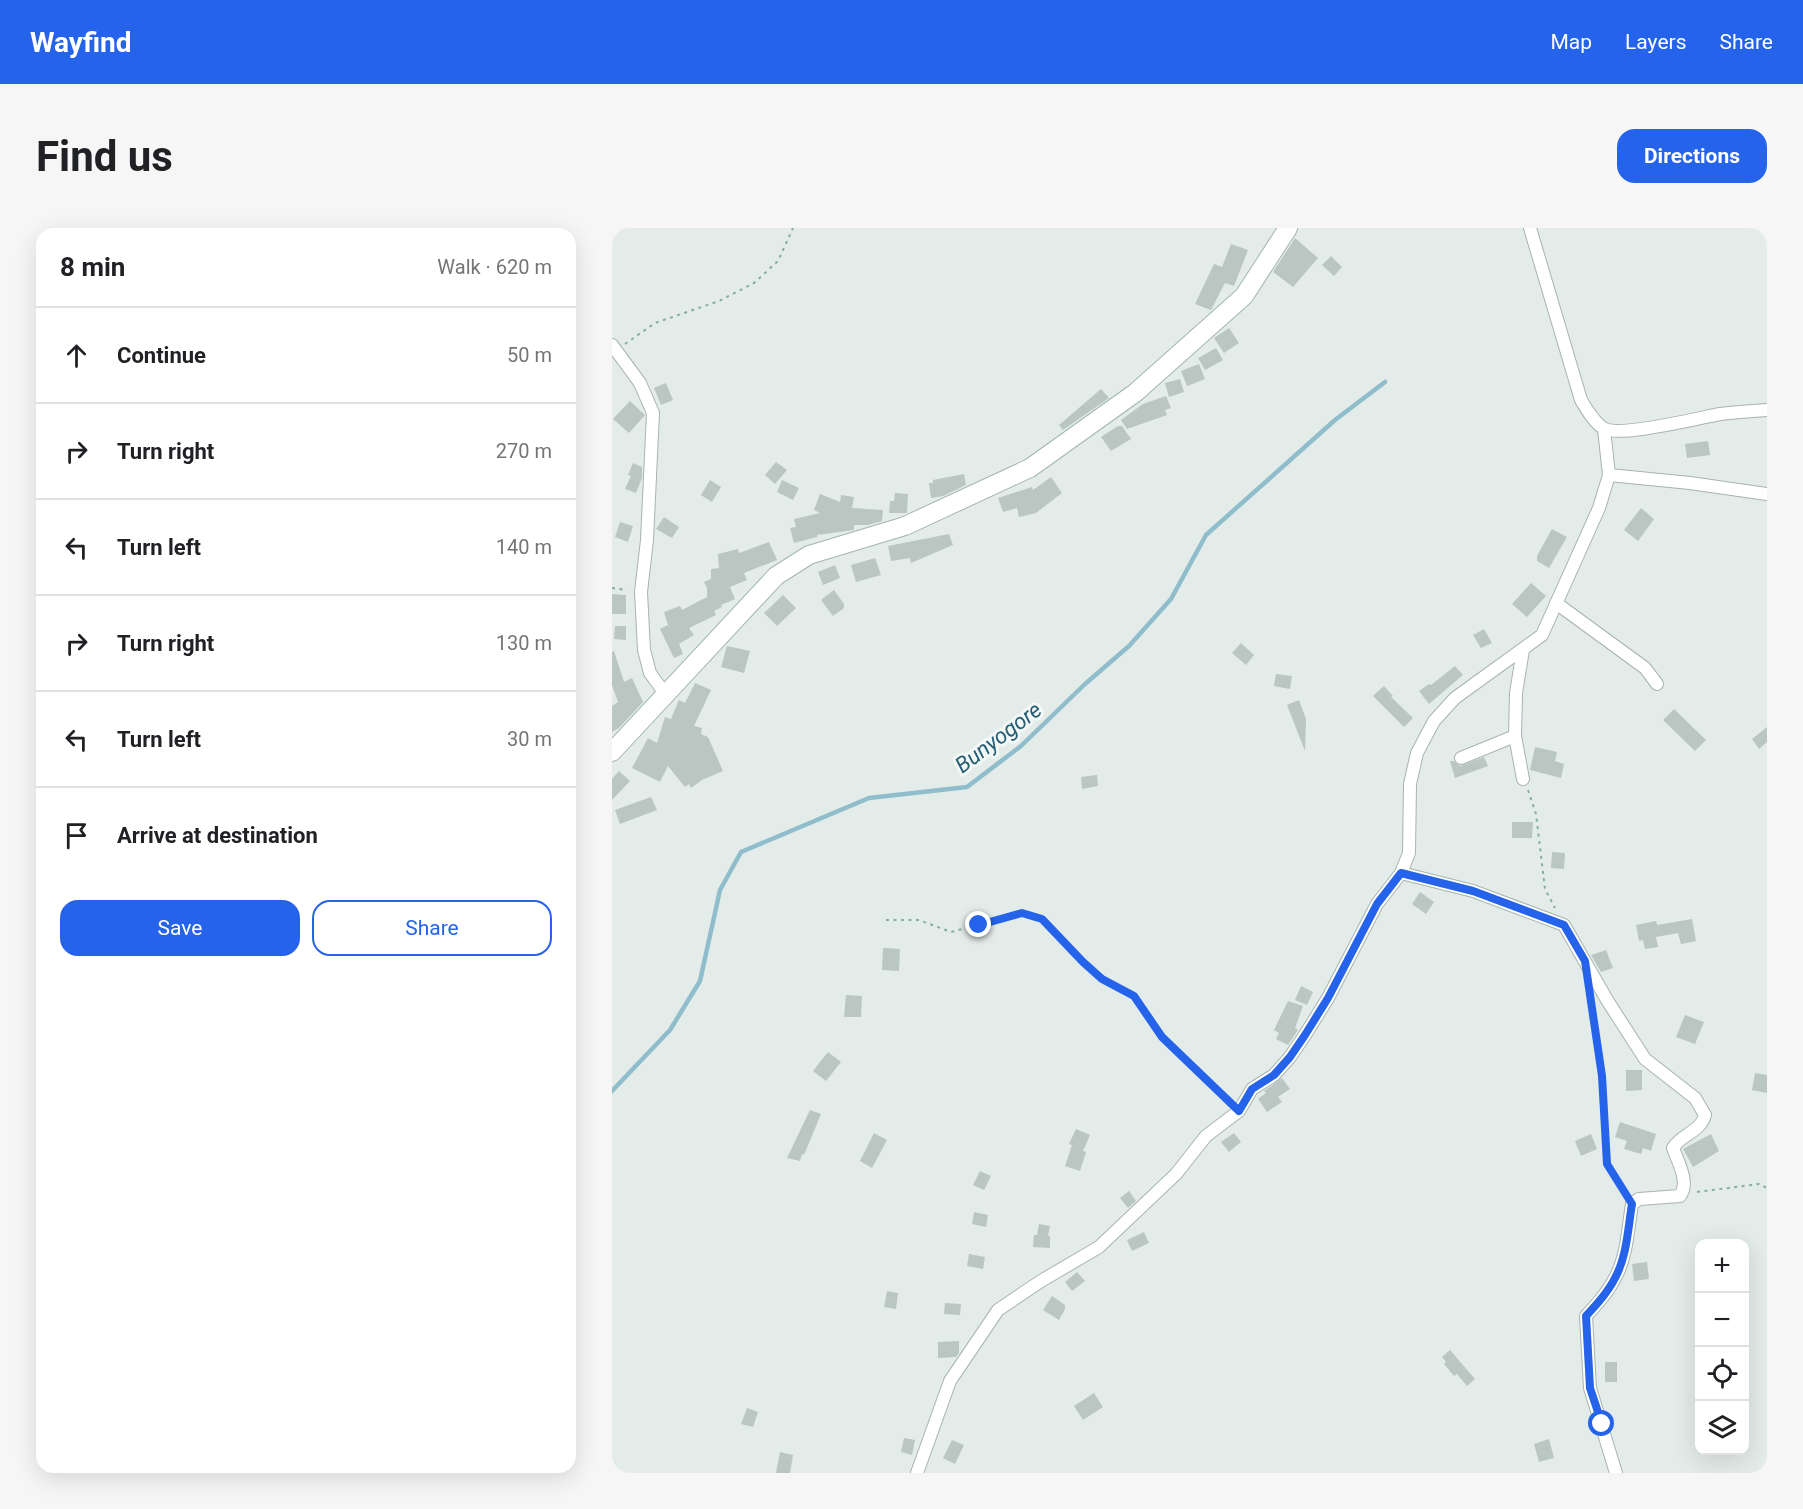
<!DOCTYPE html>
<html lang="en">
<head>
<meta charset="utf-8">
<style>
  body { margin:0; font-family:Roboto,sans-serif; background:#f6f6f6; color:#202124 }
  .controls { position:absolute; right:18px; bottom:18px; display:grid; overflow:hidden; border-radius:12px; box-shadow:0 6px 24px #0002 }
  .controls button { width:54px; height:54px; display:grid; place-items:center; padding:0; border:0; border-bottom:2px solid #e0e0e0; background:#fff; color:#202124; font:30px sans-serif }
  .stop { position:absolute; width:18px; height:18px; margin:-14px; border:4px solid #2563eb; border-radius:50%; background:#fff }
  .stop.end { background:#2563eb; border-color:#fff; box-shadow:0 2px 6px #0008 }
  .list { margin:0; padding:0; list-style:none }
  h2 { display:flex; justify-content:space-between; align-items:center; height:78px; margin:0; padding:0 24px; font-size:26px }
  h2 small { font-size:20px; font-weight:400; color:#757577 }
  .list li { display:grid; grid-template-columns:39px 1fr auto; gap:18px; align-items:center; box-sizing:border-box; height:96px; padding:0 24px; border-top:2px solid #e0e0e0 }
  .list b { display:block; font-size:22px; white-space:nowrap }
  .list em { font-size:20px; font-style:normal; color:#757577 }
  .actions { display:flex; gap:12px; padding:18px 24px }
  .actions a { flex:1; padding:14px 0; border:2px solid #2563eb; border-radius:18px; text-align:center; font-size:21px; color:#2563eb }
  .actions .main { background:#2563eb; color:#fff }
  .icon { flex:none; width:33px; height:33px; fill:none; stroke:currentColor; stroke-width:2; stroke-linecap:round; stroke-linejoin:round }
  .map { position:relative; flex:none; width:1155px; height:1245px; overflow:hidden; border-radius:18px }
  header { display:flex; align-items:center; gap:36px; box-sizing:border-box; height:84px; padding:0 30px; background:#2563eb; color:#fff }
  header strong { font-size:28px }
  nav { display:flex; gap:33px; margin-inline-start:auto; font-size:21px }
  .intro { display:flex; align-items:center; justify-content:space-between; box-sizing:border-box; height:144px; padding:0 36px }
  h1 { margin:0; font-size:42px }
  .button { padding:15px 27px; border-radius:18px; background:#2563eb; color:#fff; font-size:21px; font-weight:700 }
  main { display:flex; gap:36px; padding:0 36px }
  aside { flex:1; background:#fff; border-radius:18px; box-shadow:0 6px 24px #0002 }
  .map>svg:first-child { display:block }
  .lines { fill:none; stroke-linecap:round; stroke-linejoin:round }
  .stream { stroke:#90bdcc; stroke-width:4.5 }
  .building { fill:#b9c6c2 }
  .minor-casing { stroke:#a6b4b0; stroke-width:14 }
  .secondary-casing { stroke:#a2b6b1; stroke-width:20 }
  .path { stroke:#86ada4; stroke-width:2; stroke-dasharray:3 4.5; stroke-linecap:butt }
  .minor { stroke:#fff; stroke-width:12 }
  .secondary { stroke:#fff; stroke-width:18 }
  .route { stroke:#2563eb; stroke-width:8 }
  .labels { text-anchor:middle; stroke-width:6; stroke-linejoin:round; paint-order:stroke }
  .water-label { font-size:22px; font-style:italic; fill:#235e73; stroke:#f3f8f6 }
</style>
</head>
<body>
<header>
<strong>Wayfind</strong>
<nav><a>Map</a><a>Layers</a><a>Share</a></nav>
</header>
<div class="intro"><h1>Find us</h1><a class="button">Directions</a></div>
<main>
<aside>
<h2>8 min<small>Walk · 620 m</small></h2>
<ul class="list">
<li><svg class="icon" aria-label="ahead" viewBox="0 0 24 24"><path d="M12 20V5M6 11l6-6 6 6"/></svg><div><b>Continue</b></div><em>50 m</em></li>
<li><svg class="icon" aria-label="right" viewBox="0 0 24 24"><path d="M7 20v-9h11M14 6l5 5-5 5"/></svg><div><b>Turn right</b></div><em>270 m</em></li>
<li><svg class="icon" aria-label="left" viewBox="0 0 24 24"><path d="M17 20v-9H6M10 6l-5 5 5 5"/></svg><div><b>Turn left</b></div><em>140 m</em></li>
<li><svg class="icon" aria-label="right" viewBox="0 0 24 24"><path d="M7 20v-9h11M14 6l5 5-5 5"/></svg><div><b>Turn right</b></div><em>130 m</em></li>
<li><svg class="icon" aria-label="left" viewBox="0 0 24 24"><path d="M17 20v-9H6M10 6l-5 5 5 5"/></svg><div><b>Turn left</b></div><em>30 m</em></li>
<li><svg class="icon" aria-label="arrive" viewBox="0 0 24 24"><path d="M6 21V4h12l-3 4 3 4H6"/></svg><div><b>Arrive at destination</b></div></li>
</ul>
<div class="actions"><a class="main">Save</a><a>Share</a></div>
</aside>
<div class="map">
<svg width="1155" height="1245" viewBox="0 0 1155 1245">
  <rect width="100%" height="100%" fill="#e3ece9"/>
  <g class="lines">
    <path class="stream" d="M 0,863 L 58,802 L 88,753 L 108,662 L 129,624 L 257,570 L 355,559 L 409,518 L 473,456 L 517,418 L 559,371 L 594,307 L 723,192 L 773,154"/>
  </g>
  <g class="building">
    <path d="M 683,10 L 706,30 L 681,59 L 661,44 Z"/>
    <path d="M 619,16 L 636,22 L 622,58 L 613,55 L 599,82 L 583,76 L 602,36 L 610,39 Z"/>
    <path d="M 719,28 L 730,39 L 722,48 L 710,37 Z"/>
    <path d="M 617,100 L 627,115 L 612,125 L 602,110 Z"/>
    <path d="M 604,120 L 611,132 L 593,142 L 586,130 Z"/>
    <path d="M 587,136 L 593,151 L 575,158 L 569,143 Z"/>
    <path d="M 568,151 L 572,164 L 557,169 L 553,155 Z"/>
    <path d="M 54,155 L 61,172 L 49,177 L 42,160 Z"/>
    <path d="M 489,161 L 497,170 L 451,202 L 447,197 Z"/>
    <path d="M 554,168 L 559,180 L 553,182 L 555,187 L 515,201 L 509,192 L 531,176 Z"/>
    <path d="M 18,173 L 33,187 L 17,205 L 1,191 Z"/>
    <path d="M 506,198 L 510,198 L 519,211 L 499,223 L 489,209 Z"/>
    <path d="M 1096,213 L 1098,227 L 1075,230 L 1073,216 Z"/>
    <path d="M 164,234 L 175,242 L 163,256 L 153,247 Z"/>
    <path d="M 21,235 L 30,239 L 30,250 L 24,265 L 13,261 L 19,248 L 16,247 Z"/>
    <path d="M 352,246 L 354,257 L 331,268 L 319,270 L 317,255 L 321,255 L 321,252 Z"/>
    <path d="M 439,249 L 450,265 L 424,285 L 407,289 L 405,280 L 391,284 L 386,270 L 420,259 L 421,262 Z"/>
    <path d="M 98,252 L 109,259 L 100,274 L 89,267 Z"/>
    <path d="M 170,252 L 187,260 L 181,272 L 165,264 Z"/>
    <path d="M 283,265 L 296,266 L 295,285 L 277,285 L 278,273 L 282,273 Z"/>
    <path d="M 208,266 L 228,274 L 229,267 L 242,269 L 240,280 L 271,282 L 270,293 L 256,297 L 242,297 L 242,302 L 205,307 L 205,309 L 182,315 L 178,300 L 184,299 L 182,291 L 208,285 L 202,282 Z"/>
    <path d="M 1029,280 L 1042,291 L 1026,313 L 1012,302 Z"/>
    <path d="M 52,289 L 67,299 L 60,310 L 44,301 Z"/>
    <path d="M 8,294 L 21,298 L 16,314 L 3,309 Z"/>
    <path d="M 940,301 L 955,309 L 937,340 L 925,333 L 925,328 Z"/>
    <path d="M 337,306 L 341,317 L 299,335 L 298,330 L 279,333 L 276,318 Z"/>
    <path d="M 157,314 L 165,332 L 132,345 L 135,352 L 118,359 L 123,371 L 109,377 L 110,379 L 102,383 L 104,387 L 77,400 L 82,407 L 67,416 L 71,426 L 62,430 L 48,401 L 56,397 L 52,384 L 68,378 L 70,382 L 95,369 L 95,360 L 92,354 L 99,351 L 99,341 L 107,340 L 106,326 L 126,321 L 127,325 Z"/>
    <path d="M 263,330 L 269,347 L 244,354 L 239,337 Z"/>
    <path d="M 223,337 L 228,350 L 211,357 L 206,344 Z"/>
    <path d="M 919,355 L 934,368 L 915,389 L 900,376 Z"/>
    <path d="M 222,362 L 232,376 L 232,380 L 221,388 L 209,372 Z"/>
    <path d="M 0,366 L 14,367 L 14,386 L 0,386 Z"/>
    <path d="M 171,367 L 184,380 L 165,398 L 152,385 Z"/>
    <path d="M 3,398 L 14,398 L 14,412 L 2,411 Z"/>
    <path d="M 872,401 L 880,415 L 869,420 L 861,407 Z"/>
    <path d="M 629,415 L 642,427 L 634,437 L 620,425 Z"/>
    <path d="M 115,418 L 138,423 L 132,445 L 109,439 Z"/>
    <path d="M 2,423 L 12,454 L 20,450 L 31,474 L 7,500 L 0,504 L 0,478 L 6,474 L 0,457 L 0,424 Z"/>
    <path d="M 843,438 L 851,447 L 817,476 L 807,463 L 817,456 L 819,457 Z"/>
    <path d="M 664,446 L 680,448 L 678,461 L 662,458 Z"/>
    <path d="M 83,455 L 99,462 L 82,498 L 90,500 L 89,506 L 96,509 L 111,543 L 90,552 L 79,560 L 77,556 L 73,559 L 56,538 L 48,554 L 20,540 L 36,510 L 45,515 L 53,489 L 59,491 L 67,472 L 73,475 Z"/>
    <path d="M 772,458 L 781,468 L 779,469 L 801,490 L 792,499 L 761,468 Z"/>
    <path d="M 687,472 L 694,491 L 693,523 L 675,477 Z"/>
    <path d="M 1062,481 L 1094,512 L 1083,523 L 1051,492 Z"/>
    <path d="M 1155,499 L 1155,514 L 1147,521 L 1140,511 Z"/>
    <path d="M 923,519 L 945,524 L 943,533 L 952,536 L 949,550 L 918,542 Z"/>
    <path d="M 872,529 L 876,538 L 843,550 L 838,533 L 841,533 L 848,538 Z"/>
    <path d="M 7,543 L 18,553 L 0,572 L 0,551 Z"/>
    <path d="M 485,547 L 486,558 L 470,561 L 469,549 Z"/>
    <path d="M 39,569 L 45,582 L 8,596 L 3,582 Z"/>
    <path d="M 900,594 L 921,594 L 920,610 L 900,610 Z"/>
    <path d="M 940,624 L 953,625 L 952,641 L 939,640 Z"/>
    <path d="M 808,664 L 822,674 L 814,686 L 800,676 Z"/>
    <path d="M 1080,691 L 1084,713 L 1069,716 L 1066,705 L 1044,709 L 1046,719 L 1033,721 L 1031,712 L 1027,713 L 1024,697 L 1044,693 L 1045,697 Z"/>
    <path d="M 271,720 L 288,721 L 287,743 L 270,742 Z"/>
    <path d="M 994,722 L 1001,740 L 989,744 L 979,727 Z"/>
    <path d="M 689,758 L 701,764 L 695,777 L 683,772 Z"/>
    <path d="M 234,767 L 250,768 L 249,789 L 232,789 Z"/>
    <path d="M 676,773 L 691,778 L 683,800 L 686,802 L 676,817 L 664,811 L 667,805 L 662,802 Z"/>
    <path d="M 1073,787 L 1092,794 L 1083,816 L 1064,809 Z"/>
    <path d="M 216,824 L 229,834 L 214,853 L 201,843 Z"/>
    <path d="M 1014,842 L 1030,842 L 1030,862 L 1014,863 Z"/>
    <path d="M 1143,845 L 1155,847 L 1155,865 L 1140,862 Z"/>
    <path d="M 670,850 L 678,861 L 666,869 L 670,874 L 655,884 L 646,871 L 654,865 L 652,863 Z"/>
    <path d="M 198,882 L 209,886 L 192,927 L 190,926 L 188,933 L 175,930 Z"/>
    <path d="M 1008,894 L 1044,906 L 1039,923 L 1031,920 L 1029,926 L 1012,921 L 1015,913 L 1003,909 Z"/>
    <path d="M 464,901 L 478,907 L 471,923 L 474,924 L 468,943 L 453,938 L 460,917 L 457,916 Z"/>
    <path d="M 262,905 L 275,912 L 260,940 L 248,933 Z"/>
    <path d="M 622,905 L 629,914 L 617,924 L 609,914 Z"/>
    <path d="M 979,906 L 985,921 L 969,928 L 963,913 Z"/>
    <path d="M 1099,906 L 1107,923 L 1081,939 L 1071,921 Z"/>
    <path d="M 368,943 L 379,948 L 372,962 L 361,957 Z"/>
    <path d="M 517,963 L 524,973 L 516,980 L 508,970 Z"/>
    <path d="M 362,984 L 376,987 L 374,999 L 360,996 Z"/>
    <path d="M 427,996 L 438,998 L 436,1008 L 438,1008 L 438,1020 L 421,1019 L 422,1007 L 425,1007 Z"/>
    <path d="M 532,1004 L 537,1015 L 520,1023 L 515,1012 Z"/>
    <path d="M 357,1026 L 373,1029 L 371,1041 L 355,1038 Z"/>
    <path d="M 1035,1034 L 1037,1051 L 1022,1053 L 1020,1036 Z"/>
    <path d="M 465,1044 L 473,1053 L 460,1063 L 453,1054 Z"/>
    <path d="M 275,1063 L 286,1065 L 284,1081 L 272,1079 Z"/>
    <path d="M 440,1068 L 453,1077 L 453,1081 L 447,1092 L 431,1082 Z"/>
    <path d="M 333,1075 L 349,1076 L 348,1087 L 332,1086 Z"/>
    <path d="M 347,1113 L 347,1125 L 344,1129 L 326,1130 L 326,1114 Z"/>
    <path d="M 838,1122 L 863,1151 L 855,1158 L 845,1146 L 842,1148 L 832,1136 L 834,1134 L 830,1129 Z"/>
    <rect x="993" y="1134" width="12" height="20"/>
    <path d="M 482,1165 L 491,1179 L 471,1192 L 462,1178 Z"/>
    <path d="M 135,1180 L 146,1184 L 141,1199 L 129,1196 Z"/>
    <path d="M 292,1210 L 303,1212 L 300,1227 L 289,1224 Z"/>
    <path d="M 937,1211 L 942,1230 L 927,1234 L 922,1216 Z"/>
    <path d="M 340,1212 L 352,1217 L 343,1236 L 331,1230 Z"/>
    <path d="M 168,1224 L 181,1227 L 178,1245 L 164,1245 Z"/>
  </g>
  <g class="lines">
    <defs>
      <g id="minor">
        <path d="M 918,0 L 969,172 C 975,182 983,196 993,201 C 1010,209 1087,190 1108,186 C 1124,184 1139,183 1155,182"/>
        <path d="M 0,117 L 28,155 L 41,185 L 35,312 L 29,364 L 32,422 L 38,445 L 54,467"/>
        <path d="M 997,247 L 1078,255 L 1155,266"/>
        <path d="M 944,375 L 1033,440 L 1045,456"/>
        <path d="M 911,422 L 904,465 L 903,508 L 911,551"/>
        <path d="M 849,530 L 903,508"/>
        <path d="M 789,645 L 861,663 L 952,697 L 995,772 L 1033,831 L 1083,870 L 1093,887 C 1089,904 1069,906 1061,920 C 1066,934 1078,955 1068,968 L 1027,971 L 1020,976 C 1016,1000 1015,1029 1003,1050 C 996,1064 985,1076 974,1088 L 978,1160 L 1004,1245"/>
        <path d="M 305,1245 L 338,1153 L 386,1082 L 429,1053 L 487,1019 L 564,946 L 594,908 L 627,883 L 640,861 L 662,847 L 678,829 L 693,807 L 716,770 L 765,676 L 789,645 L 797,625 L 798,556 L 805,525 L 822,493 L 843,470 L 930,407 L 987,280 L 997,247 L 992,201"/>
      </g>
      <path id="secondary" d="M 0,524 L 164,348 L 197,327 L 293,298 L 418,240 L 523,165 L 632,68 L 676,0"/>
    </defs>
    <use href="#minor" class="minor-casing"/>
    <use href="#secondary" class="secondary-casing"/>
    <g class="path">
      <path d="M 13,116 L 43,95 L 107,73 L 142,55 L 166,33 L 181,0"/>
      <path d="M 0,360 L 15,362"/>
      <path d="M 916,562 L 924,586 L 933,661 L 943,680"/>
      <path d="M 274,692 L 307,692 L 339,704 L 410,685 L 431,691 L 471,734 L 490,751 L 522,768 L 550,809 L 618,875"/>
      <path d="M 978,772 L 990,847 L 995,936 L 1012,964"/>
      <path d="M 1085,964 L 1147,956 L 1155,960"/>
    </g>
    <use href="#minor" class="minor"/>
    <use href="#secondary" class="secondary"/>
  </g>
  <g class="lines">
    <path class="route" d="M 367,697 L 410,685 L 430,691 L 471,734 L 490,751 L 522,768 L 550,809 L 627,883 L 640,861 L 662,847 L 678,829 L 693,807 L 716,770 L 765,676 L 789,645 L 861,663 L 952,697 L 973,733 L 990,848 L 995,936 L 1020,976 C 1016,1000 1015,1028 1003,1050 C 996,1064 985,1076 974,1088 L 978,1160 L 990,1196"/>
  </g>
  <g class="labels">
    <g class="water-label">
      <text transform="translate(386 509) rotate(-37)" y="8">Bunyogore</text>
    </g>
  </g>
</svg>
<div class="controls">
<button>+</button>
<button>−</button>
<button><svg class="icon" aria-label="locate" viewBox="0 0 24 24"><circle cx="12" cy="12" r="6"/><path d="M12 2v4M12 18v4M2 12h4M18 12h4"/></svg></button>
<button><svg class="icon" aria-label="layers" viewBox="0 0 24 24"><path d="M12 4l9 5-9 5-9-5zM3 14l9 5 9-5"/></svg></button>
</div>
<div class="stop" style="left:990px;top:1196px"></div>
<div class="stop end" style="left:367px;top:697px"></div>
</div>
</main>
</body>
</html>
